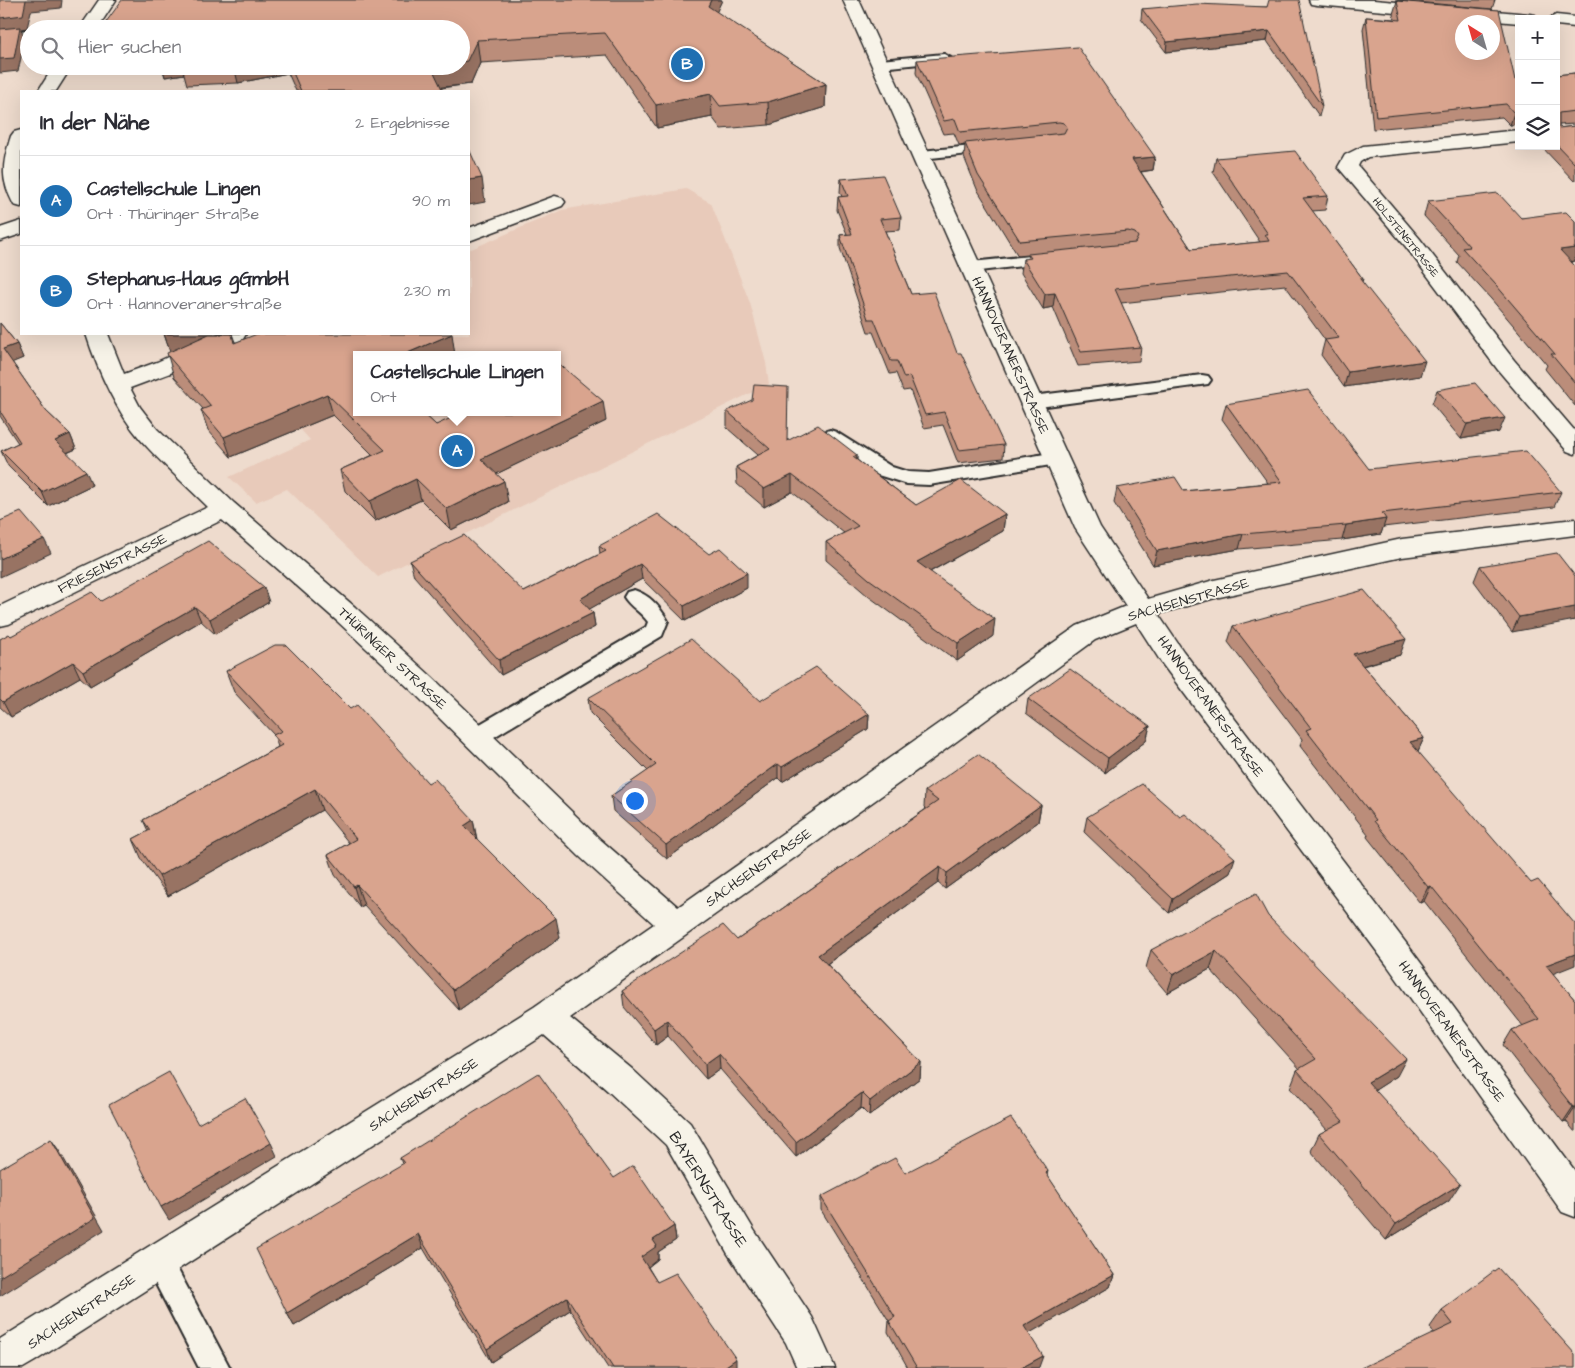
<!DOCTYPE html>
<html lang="de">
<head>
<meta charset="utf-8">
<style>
  body { margin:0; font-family:"Architects Daughter",sans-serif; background:#f2f2f3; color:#2b2b33 }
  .controls { position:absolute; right:15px; top:15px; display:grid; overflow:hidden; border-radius:0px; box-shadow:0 5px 20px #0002 }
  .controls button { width:45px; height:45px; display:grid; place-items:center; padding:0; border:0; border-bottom:1px solid #e1e1e2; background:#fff; color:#2b2b33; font:25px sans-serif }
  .compass { position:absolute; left:1455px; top:15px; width:45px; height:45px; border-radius:50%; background:#fff; box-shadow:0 5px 20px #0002; rotate:323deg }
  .you { position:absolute; left:634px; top:800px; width:18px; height:18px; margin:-12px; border:4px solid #fff; border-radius:50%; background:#1a73e8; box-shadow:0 0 0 8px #1a73e833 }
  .badge { display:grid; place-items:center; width:32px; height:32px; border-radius:50%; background:#1f6fb2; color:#fff; font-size:16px; font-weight:700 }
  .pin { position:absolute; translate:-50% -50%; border:2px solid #fff; box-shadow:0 1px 5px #0006 }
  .popup { position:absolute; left:353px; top:351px; width:208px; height:65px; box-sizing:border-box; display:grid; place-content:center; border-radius:0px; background:#fff; filter:drop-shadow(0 1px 4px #0005); font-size:16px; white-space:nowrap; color:#7c7c81 }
  .popup b { font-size:19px; color:#2b2b33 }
  .popup::after { content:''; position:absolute; left:50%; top:100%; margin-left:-10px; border:10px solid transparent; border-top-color:#fff }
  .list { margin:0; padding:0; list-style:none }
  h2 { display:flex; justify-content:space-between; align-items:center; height:65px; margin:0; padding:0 20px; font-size:21px }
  h2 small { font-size:16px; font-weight:400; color:#7c7c81 }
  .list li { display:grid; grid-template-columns:32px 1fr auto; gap:15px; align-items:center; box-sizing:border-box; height:90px; padding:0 20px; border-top:1px solid #e1e1e2 }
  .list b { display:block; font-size:19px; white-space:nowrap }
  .list p { margin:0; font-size:16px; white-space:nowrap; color:#7c7c81 }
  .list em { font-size:16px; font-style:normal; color:#7c7c81 }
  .icon { flex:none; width:28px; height:28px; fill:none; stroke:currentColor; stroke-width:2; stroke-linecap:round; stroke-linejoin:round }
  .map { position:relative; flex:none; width:1575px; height:1368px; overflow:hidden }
  .search { position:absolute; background:#fff; box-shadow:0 5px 20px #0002; left:20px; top:20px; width:450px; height:55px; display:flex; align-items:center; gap:12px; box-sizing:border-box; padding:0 18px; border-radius:28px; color:#7c7c81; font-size:19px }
  .panel { position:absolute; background:#fff; box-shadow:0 5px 20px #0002; left:20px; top:90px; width:450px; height:245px; border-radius:0px }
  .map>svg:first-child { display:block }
  .built { fill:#e8caba; fill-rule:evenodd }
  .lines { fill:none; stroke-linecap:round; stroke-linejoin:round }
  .service-casing { stroke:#2b2b2b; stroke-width:4 }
  .minor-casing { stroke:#2b2b2b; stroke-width:3 }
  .tertiary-casing { stroke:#2b2b2b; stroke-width:3 }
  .service { fill:#f7f3e8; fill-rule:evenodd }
  .minor { fill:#f7f3e8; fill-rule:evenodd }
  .tertiary { fill:#f7f3e8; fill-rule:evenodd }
  .wall { fill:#bb8d7a; stroke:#2b2b2b }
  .shaded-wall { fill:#987363; stroke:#2b2b2b }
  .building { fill:#d9a48e; stroke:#2b2b2b; fill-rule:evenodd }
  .labels { text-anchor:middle; stroke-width:4; stroke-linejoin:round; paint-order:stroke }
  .far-street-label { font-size:11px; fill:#2b2b2b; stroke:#f7f3e8 }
  .street-label { font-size:14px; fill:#2b2b2b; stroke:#f7f3e8 }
  .near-street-label { font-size:16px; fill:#2b2b2b; stroke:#f7f3e8 }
</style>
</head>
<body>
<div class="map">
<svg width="1575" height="1368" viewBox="0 0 1575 1368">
  <rect width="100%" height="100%" fill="#eedbcd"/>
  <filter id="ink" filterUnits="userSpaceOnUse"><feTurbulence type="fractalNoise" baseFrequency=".02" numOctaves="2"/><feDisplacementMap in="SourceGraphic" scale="10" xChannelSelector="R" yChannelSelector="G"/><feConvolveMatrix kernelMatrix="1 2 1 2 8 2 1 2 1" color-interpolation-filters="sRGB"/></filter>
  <g filter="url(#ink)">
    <path class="built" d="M 686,189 L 711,203 L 750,303 L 766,363 L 769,384 L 378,577 L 287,489 L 256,502 L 229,477 L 310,440 L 291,419 L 313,334 L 469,334 L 469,250 L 562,210 ZM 357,355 L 557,355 L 557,412 L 357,412 Z"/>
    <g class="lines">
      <defs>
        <g id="service">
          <path d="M 29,30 L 29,38 L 0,41 L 0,33 Z"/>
          <path d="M 944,54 L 951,58 L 949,61 L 880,68 L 873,64 L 880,60 Z"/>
          <path d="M 993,144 L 998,145 L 1000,148 L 998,151 L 921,159 L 916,158 L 914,155 L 916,152 L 921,151 Z"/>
          <path d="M 1050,254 L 1056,256 L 1058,259 L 1056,262 L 971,272 L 965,270 L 963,267 L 965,264 L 971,262 Z"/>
          <path d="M 1202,375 L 1208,376 L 1211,380 L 1208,384 L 1032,408 L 1026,406 L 1023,402 L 1026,398 L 1032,396 Z"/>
          <path d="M 830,430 L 836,432 L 892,467 L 908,472 L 929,473 L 1057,452 L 1064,454 L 1066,458 L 1064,462 L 1057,464 L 929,485 L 907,484 L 878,475 L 824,440 L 821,436 L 824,432 Z"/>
          <path d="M 634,590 C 650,595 660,607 668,621 L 662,636 L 484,743 L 476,745 L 468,743 L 465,737 L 468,731 L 646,627 L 648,622 C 641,612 630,607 624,597 L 627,592 Z"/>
          <path d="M 158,1247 L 168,1251 L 230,1368 L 199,1368 L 144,1261 L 148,1251 Z"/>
        </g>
        <g id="minor">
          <path d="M 99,0 L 116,0 L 97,29 L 79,29 Z"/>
          <path d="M 843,0 L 859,0 L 1100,527 L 1148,599 L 1214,580 L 1402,539 L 1575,519 L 1575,535 L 1402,557 L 1215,598 L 1158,614 L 1183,651 L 1409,947 L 1575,1171 L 1575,1217 L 1562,1212 L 1387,965 L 1163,665 L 1136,623 L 1095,640 L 916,771 L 570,1018 L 632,1069 L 690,1123 L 754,1230 L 812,1317 L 835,1368 L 797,1368 L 786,1343 L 728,1254 L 666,1145 L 608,1091 L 544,1035 L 35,1361 L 23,1368 L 0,1368 L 0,1339 L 534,1007 L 654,924 L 579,856 L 412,691 L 337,621 L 222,520 L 9,624 L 0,626 L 0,606 L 208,507 C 186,485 161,463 140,439 C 115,409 98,371 86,334 L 108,334 L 124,374 L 157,362 L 218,334 L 246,334 L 243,339 L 173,372 L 130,388 L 140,407 L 157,429 L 234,503 L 355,607 L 432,677 L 601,840 L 678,907 L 1077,626 L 1126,606 L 1075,528 Z"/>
          <path d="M 54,66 L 72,66 L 56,91 L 38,91 Z"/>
          <path d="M 21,130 L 21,207 L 14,205 C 0,179 2,164 11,136 L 14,132 Z"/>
          <path d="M 1519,130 L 1519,142 L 1368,157 L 1360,162 L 1358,166 L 1420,239 L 1514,360 L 1575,431 L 1575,454 L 1567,451 L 1498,370 L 1406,247 L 1338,167 L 1345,155 L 1363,146 Z"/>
          <path d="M 555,196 L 562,198 L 565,202 L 562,206 L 469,241 L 469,228 Z"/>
          <path d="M 21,221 L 21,234 L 0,241 L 0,228 Z"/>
        </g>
        <g id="tertiary">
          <path d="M 1309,0 L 1374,0 L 1529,14 L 1535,15 L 1537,19 L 1519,19 L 1519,23 L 1317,5 L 1311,4 Z"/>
          <path d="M 1556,15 L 1575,17 L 1575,27 L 1556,25 L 1556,19 L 1548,19 Z"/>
        </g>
      </defs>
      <use href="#service" class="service-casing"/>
      <use href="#minor" class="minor-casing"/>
      <use href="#tertiary" class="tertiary-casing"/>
      <use href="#service" class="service"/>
      <use href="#minor" class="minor"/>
      <use href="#tertiary" class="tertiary"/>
    </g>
    <g class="wall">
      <path d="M 122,0 L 722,0 L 716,12 L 826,84 L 825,107 L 769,125 L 721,129 L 712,117 L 657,128 L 607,55 L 480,63 L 471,84 L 441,88 L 443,91 L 296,91 L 288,73 L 238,83 L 187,85 L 184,74 L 165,77 L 162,66 L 461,66 Z"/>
      <path d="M 1395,0 L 1495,0 L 1492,9 Z"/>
      <path d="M 1397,1 L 1515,80 L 1519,79 L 1519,124 L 1510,125 L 1502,117 L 1373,129 L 1363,29 L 1366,17 L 1395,19 L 1393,14 Z"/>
      <path d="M 1267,7 L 1322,106 L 1319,116 L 1267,41 L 1166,52 L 1141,19 L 1142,9 Z"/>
      <path d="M 917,60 L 1155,157 L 1153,170 L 1141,172 L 1191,249 L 1260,242 L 1213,172 L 1216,158 L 1328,196 L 1325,210 L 1312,211 L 1363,279 L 1362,282 L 1420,376 L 1344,387 L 1321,355 L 1325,340 L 1285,285 L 1121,303 L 1141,347 L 1139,361 L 1078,366 L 1053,307 L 1043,309 L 1021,273 L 1023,259 L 1027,259 L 1028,255 L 1018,256 L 977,189 L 964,157 L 965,145 L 959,145 L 954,133 L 943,134 L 916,73 Z"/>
      <path d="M 1575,73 L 1575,124 L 1559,125 L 1559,128 L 1575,126 L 1575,181 L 1574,181 L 1541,146 L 1556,146 L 1556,75 Z"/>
      <path d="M 841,179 L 901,217 L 900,230 L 885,231 L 911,294 L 957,353 L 1004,445 L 1003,458 L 958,463 L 943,425 L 924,428 L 910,390 L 903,391 L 896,373 L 890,374 L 873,332 L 868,332 L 840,248 L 840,235 L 847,234 L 837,210 L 838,197 L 842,197 L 840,192 Z"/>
      <path d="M 1428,201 L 1521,218 L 1575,221 L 1575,261 L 1571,262 L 1575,266 L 1575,406 L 1545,369 L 1547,365 L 1491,299 L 1457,262 L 1459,255 L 1424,216 Z"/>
      <path d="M 0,323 L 17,344 L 23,358 L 12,362 L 46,411 L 70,434 L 76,449 L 67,453 L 92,485 L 48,506 L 8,466 L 1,451 L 18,443 L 0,416 Z"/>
      <path d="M 164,334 L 232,334 L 235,342 L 357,355 L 436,425 L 606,421 L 496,474 L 508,502 L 451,530 L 421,500 L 375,521 L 345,491 L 340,470 L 373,455 L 333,415 L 231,457 L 208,430 L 201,410 L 203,409 L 174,377 L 168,356 L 170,352 Z"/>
      <path d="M 1437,390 L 1499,432 L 1461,439 L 1432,404 Z"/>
      <path d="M 1226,404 L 1369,469 L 1561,492 L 1554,507 L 1383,527 L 1381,534 L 1342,540 L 1239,549 L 1153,565 L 1114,503 L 1117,488 L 1184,491 L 1268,483 L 1222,419 Z"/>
      <path d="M 727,411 L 788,440 L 857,455 L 857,460 L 916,505 L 1005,514 L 1003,531 L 930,572 L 993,636 L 957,661 L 868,596 L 826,560 L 826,542 L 844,533 L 792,492 L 764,507 L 737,484 L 736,467 L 758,455 L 727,428 Z"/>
      <path d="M 599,546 L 747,588 L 685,621 L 642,579 L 589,609 L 593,613 L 595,627 L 501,675 L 414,576 L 410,561 L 524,592 L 600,554 Z"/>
      <path d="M 1480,566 L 1575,576 L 1512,632 L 1474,581 Z"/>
      <path d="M 101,601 L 269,602 L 215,634 L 201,621 L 90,686 L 80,677 L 11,717 L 0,707 L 0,639 L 11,636 Z"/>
      <path d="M 1233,626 L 1400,655 L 1363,666 L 1424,738 L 1418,751 L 1553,974 L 1575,1000 L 1575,1132 L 1566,1121 L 1563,1122 L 1503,1045 L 1512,1030 L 1523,1026 L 1424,901 L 1420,903 L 1367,837 L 1368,834 L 1300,746 L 1302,739 L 1228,642 Z"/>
      <path d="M 226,671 L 350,709 L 428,783 L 473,820 L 477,839 L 560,938 L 459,1010 L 364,905 L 360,907 L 335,875 L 328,855 L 349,843 L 322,810 L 168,896 L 142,860 L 133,839 L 148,831 L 143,820 L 278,747 L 274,735 L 234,692 Z"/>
      <path d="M 588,698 L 760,701 L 869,714 L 868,729 L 782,782 L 778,778 L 667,859 L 613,811 L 611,796 L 648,771 L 590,713 Z"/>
      <path d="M 1028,699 L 1150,726 L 1146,741 L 1105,773 L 1026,713 Z"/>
      <path d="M 925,791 L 1041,805 L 1038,822 L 945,889 L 938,883 L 827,964 L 921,1062 L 920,1078 L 869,1116 L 861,1108 L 796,1157 L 720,1069 L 706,1079 L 668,1036 L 656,1045 L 624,1007 L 622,991 L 737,940 L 926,809 L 924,807 Z"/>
      <path d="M 1087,817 L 1230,873 L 1169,913 L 1084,832 Z"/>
      <path d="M 1268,916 L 1397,1076 L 1375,1090 L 1449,1201 L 1386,1240 L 1311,1151 L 1319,1134 L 1327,1130 L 1290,1088 L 1297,1070 L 1300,1069 L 1210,969 L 1167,993 L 1146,968 L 1151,950 Z"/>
      <path d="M 400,1158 L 614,1178 L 674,1226 L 676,1240 L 658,1252 L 658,1259 L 648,1267 L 657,1282 L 736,1368 L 608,1368 L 570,1310 L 491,1362 L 423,1248 L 294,1326 L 287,1313 L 402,1164 Z"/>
      <path d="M 1048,1171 L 1047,1175 L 1114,1275 L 1110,1287 L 1028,1333 L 1039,1367 L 1038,1368 L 908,1368 L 888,1332 L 889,1321 L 821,1210 L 821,1197 L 905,1173 Z"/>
      <path d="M 1442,1310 L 1575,1354 L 1434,1333 L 1430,1327 Z"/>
    </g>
    <g class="shaded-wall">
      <path d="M 26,0 L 62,0 L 61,8 L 31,11 L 27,28 L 21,29 L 25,40 L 18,71 L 0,73 L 0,18 Z"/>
      <path d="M 711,0 L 722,0 L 709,29 L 708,6 Z"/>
      <path d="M 1269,31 L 1267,41 L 1166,52 L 1167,42 Z"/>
      <path d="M 477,40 L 480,63 L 471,84 L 435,88 L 431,66 L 461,66 L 461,62 Z"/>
      <path d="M 162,66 L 182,66 L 184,74 L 165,77 Z"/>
      <path d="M 234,66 L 286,66 L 288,73 L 238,83 Z"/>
      <path d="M 826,84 L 825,107 L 769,125 L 768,102 Z"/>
      <path d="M 711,94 L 712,117 L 657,128 L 656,105 Z"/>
      <path d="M 1519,112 L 1519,124 L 1510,125 L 1514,113 Z"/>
      <path d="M 1155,157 L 1153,170 L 1130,173 L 1132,159 Z"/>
      <path d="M 482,178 L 485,202 L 469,205 L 469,180 Z"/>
      <path d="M 1575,248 L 1575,261 L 1555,264 L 1560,250 Z"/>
      <path d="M 1055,293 L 1053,307 L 1043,309 L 1045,294 Z"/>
      <path d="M 164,334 L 214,334 L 171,354 Z"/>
      <path d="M 452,334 L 455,355 L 403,355 Z"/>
      <path d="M 17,344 L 23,358 L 9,364 L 3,349 Z"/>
      <path d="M 1425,361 L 1420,376 L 1344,387 L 1348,372 Z"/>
      <path d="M 327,394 L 333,415 L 231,457 L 224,437 Z"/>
      <path d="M 603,401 L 606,421 L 484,480 L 481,459 Z"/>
      <path d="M 1505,418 L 1499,432 L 1461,439 L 1467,424 Z"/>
      <path d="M 70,434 L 76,449 L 61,455 L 55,441 Z"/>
      <path d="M 857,455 L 856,472 L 853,457 Z"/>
      <path d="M 86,471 L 92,485 L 48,506 L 42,492 Z"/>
      <path d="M 792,475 L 792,492 L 764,507 L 764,489 Z"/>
      <path d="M 416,479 L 421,500 L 375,521 L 370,501 Z"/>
      <path d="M 504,481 L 508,502 L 451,530 L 447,509 Z"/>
      <path d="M 1005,514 L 1003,531 L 915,580 L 917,562 Z"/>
      <path d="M 1386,519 L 1381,534 L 1342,540 L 1346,525 Z"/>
      <path d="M 1243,534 L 1239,549 L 1153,565 L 1157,551 Z"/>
      <path d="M 44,539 L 51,553 L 0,577 L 0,559 Z"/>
      <path d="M 640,564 L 642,579 L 581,614 L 580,599 Z"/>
      <path d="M 747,573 L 747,588 L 685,621 L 684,606 Z"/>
      <path d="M 264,587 L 269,602 L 215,634 L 210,619 Z"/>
      <path d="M 195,607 L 201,621 L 90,686 L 83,671 Z"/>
      <path d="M 1575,607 L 1575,620 L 1512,632 L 1519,617 Z"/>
      <path d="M 593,613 L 595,627 L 501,675 L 499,660 Z"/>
      <path d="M 995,619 L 993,636 L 957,661 L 958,643 Z"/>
      <path d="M 1406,639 L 1400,655 L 1347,670 L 1353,654 Z"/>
      <path d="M 73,662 L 80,677 L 11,717 L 3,702 Z"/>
      <path d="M 869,714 L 868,729 L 782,782 L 782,767 Z"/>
      <path d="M 1150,726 L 1146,741 L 1105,773 L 1108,758 Z"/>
      <path d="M 1424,738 L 1417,753 L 1410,742 Z"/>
      <path d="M 778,764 L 778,778 L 667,859 L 666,845 Z"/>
      <path d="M 315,789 L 322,810 L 168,896 L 159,876 Z"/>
      <path d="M 1041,805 L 1038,822 L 945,889 L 947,873 Z"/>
      <path d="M 473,820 L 477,841 L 464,826 Z"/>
      <path d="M 1235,858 L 1230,873 L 1169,913 L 1173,899 Z"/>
      <path d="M 940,867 L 938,883 L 817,971 L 818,955 Z"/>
      <path d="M 357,885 L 364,905 L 360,907 L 354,887 Z"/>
      <path d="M 1431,886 L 1424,901 L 1420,903 L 1428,887 Z"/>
      <path d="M 556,918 L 560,938 L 459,1010 L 453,990 Z"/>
      <path d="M 1216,951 L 1210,969 L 1167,993 L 1173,975 Z"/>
      <path d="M 1575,954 L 1575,965 L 1537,980 L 1546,965 Z"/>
      <path d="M 667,1020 L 668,1036 L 656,1045 L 654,1029 Z"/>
      <path d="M 719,1054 L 720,1069 L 706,1079 L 705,1064 Z"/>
      <path d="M 1406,1059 L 1397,1076 L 1360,1100 L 1368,1082 Z"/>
      <path d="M 921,1062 L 920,1078 L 869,1116 L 870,1101 Z"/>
      <path d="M 862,1093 L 861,1108 L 796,1157 L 796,1142 Z"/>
      <path d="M 1573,1107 L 1575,1107 L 1566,1121 L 1563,1122 Z"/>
      <path d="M 51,1139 L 60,1152 L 104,1230 L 0,1296 L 0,1277 Z"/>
      <path d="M 271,1143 L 277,1156 L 169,1220 L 161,1207 Z"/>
      <path d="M 1460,1184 L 1449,1201 L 1386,1240 L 1396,1224 Z"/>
      <path d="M 674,1226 L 676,1240 L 658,1252 L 658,1259 L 643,1271 L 641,1257 L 653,1240 Z"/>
      <path d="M 418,1234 L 423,1248 L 294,1326 L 287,1313 Z"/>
      <path d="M 1114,1275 L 1110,1287 L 1021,1338 L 1024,1326 Z"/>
      <path d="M 567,1297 L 570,1310 L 491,1362 L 487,1349 Z"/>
      <path d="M 1043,1356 L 1039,1367 L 1038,1368 L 1021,1368 Z"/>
      <path d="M 736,1359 L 736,1368 L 723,1368 Z"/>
    </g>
    <g class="building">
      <path d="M 0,0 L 26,0 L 23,15 L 0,18 Z"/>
      <path d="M 122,0 L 711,0 L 708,6 L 826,84 L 768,102 L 720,106 L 711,94 L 656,105 L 605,33 L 477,40 L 467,61 L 461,62 L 461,29 L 101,29 Z"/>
      <path d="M 1269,0 L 1299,0 L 1322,106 L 1269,31 L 1167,42 L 1142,9 L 1197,4 L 1267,7 Z"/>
      <path d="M 1397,1 L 1499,10 L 1515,80 L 1519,79 L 1519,112 L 1514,113 L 1506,104 L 1376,117 L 1366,17 L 1401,20 ZM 1462,22 L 1492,22 L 1492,52 L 1462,52 Z"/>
      <path d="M 20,27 L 14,58 L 0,59 L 0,29 Z"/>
      <path d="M 1078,47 L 1155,157 L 1132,159 L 1191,249 L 1269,241 L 1265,234 L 1268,234 L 1216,158 L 1295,151 L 1328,196 L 1303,198 L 1363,279 L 1360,279 L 1425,361 L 1348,372 L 1325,340 L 1339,338 L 1288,271 L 1115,289 L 1141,347 L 1081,352 L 1055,293 L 1045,294 L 1023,259 L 1031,258 L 1028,254 L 1135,243 L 1138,237 L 1135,233 L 1128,231 L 1020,241 L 978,175 L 965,143 L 1064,133 L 1067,127 L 1064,123 L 1059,122 L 960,132 L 955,119 L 944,121 L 917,60 Z"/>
      <path d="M 290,66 L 431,66 L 443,91 L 301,91 Z"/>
      <path d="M 1575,73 L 1575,111 L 1559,113 L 1559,128 L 1575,126 L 1575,164 L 1556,144 L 1556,75 Z"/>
      <path d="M 469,149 L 482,178 L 469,180 Z"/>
      <path d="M 883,175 L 901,217 L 880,219 L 911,294 L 934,292 L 957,353 L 961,353 L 1004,445 L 959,450 L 944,412 L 925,415 L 910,377 L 904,378 L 897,361 L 891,361 L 874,319 L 868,319 L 840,235 L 852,234 L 838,197 L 848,196 L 841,179 Z"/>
      <path d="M 1498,193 L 1521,218 L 1566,212 L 1575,221 L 1575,248 L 1560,250 L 1575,266 L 1575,383 L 1551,354 L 1555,354 L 1496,285 L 1462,248 L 1470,247 L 1428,201 Z"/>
      <path d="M 0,323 L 17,344 L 3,349 L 46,411 L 70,434 L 55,441 L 86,471 L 42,492 L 1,451 L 20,442 L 0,411 Z"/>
      <path d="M 209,334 L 232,334 L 234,343 L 257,334 L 452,334 L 403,355 L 357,355 L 357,412 L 422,412 L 436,425 L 464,412 L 557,412 L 557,362 L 603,401 L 481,459 L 504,481 L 447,509 L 416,479 L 370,501 L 340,470 L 385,450 L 327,394 L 224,437 L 201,410 L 211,406 L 168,356 L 167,353 Z"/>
      <path d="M 1475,383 L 1505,418 L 1467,424 L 1437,390 Z"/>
      <path d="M 754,385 L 788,387 L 787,441 L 818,425 L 857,455 L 853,457 L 916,505 L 961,480 L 1005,514 L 917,562 L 995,619 L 958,643 L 869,579 L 826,542 L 858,526 L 792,475 L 764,489 L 736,467 L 770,449 L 727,411 L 752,400 Z"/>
      <path d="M 1308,390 L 1369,469 L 1526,451 L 1561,492 L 1382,513 L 1386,519 L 1346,525 L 1243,534 L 1157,551 L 1117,488 L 1175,477 L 1184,491 L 1282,482 L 1226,404 Z"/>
      <path d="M 21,512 L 44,539 L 0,559 L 0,521 Z"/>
      <path d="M 658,514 L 709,554 L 720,548 L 747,573 L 684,606 L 640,564 L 580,599 L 593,613 L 499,660 L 410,561 L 464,535 L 524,592 L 606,551 L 599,546 Z"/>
      <path d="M 208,541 L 264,587 L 210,619 L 195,607 L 83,671 L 73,662 L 3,702 L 0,699 L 0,639 L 9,634 L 11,636 L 92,592 L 101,601 Z"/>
      <path d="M 1557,553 L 1575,576 L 1575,607 L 1519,617 L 1480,566 Z"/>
      <path d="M 1364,590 L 1406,639 L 1353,654 L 1424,738 L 1410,742 L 1531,883 L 1538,880 L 1575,924 L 1575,954 L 1546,965 L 1575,1000 L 1575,1107 L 1573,1107 L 1512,1030 L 1539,1019 L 1431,886 L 1428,887 L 1374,821 L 1376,820 L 1306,730 L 1311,728 L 1233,626 Z"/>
      <path d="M 691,639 L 760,701 L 816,667 L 869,714 L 782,767 L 778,764 L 666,845 L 611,796 L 656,765 L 588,698 Z"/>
      <path d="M 275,645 L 286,645 L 350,709 L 357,705 L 428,783 L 435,779 L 473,820 L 464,826 L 556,918 L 453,990 L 357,885 L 354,887 L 328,855 L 356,839 L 315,789 L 159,876 L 133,839 L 150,830 L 143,820 L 282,745 L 273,735 L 282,731 L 226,671 Z"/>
      <path d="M 1070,669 L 1150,726 L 1108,758 L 1028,699 Z"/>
      <path d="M 978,754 L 1041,805 L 947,873 L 940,867 L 818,955 L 921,1062 L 870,1101 L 862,1093 L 796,1142 L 719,1054 L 705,1064 L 667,1020 L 654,1029 L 622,991 L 723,925 L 737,940 L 938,801 L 925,791 Z"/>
      <path d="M 1142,784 L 1180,817 L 1185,814 L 1235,858 L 1173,899 L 1087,817 Z"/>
      <path d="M 1256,894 L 1268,916 L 1406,1059 L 1368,1082 L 1460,1184 L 1396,1224 L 1319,1134 L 1343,1121 L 1297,1070 L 1316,1059 L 1216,951 L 1173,975 L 1151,950 Z"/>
      <path d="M 169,1072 L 198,1124 L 245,1098 L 271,1143 L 161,1207 L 109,1105 Z"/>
      <path d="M 538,1073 L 614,1178 L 633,1166 L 674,1226 L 653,1240 L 657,1246 L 641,1257 L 657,1282 L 676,1273 L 736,1359 L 723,1368 L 613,1368 L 567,1297 L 487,1349 L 418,1234 L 287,1313 L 256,1249 L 404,1163 L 400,1158 Z"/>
      <path d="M 1011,1118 L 1048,1171 L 1046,1173 L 1114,1275 L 1024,1326 L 1043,1356 L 1021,1368 L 917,1368 L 889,1321 L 895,1317 L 821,1197 L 895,1158 L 905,1173 Z"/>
      <path d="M 51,1139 L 95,1218 L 0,1277 L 0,1169 Z"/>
      <path d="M 1498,1268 L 1575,1354 L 1575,1368 L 1361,1368 L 1453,1324 L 1442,1310 Z"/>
    </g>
  </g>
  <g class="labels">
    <g class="far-street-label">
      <text transform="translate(1406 237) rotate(51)" y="4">HOLSTENSTRASSE</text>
    </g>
    <g class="street-label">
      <text transform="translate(1011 355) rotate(66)" y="5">HANNOVERANERSTRASSE</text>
      <text transform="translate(112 563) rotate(-26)" y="5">FRIESENSTRASSE</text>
      <text transform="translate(1188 599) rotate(-16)" y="5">SACHSENSTRASSE</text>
      <text transform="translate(393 658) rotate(43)" y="5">THÜRINGER STRASSE</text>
      <text transform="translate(1211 706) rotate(54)" y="5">HANNOVERANERSTRASSE</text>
      <text transform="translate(758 867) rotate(-35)" y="5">SACHSENSTRASSE</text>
      <text transform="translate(1452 1031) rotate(54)" y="5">HANNOVERANERSTRASSE</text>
      <text transform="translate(423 1094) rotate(-32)" y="5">SACHSENSTRASSE</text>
      <text transform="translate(81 1311) rotate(-33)" y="5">SACHSENSTRASSE</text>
    </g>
    <g class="near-street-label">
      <text transform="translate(709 1189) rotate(58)" y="6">BAYERNSTRASSE</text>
    </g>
  </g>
</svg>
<div class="controls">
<button>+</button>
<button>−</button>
<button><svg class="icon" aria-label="layers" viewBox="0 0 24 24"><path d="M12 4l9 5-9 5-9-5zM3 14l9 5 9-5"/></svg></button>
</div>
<svg class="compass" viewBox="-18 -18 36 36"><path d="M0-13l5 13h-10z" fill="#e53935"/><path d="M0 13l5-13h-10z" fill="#7c7c81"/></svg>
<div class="you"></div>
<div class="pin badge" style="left:457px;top:451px">A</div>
<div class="popup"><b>Castellschule Lingen</b>Ort</div>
<div class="pin badge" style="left:687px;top:64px">B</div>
<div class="search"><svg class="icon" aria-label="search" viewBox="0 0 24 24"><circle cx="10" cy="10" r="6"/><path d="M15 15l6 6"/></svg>Hier suchen</div>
<section class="panel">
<h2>In der Nähe<small>2 Ergebnisse</small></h2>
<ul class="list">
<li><span class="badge">A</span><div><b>Castellschule Lingen</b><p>Ort · Thüringer Straße</p></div><em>90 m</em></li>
<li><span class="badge">B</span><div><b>Stephanus-Haus gGmbH</b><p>Ort · Hannoveranerstraße</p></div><em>230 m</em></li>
</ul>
</section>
</div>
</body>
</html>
